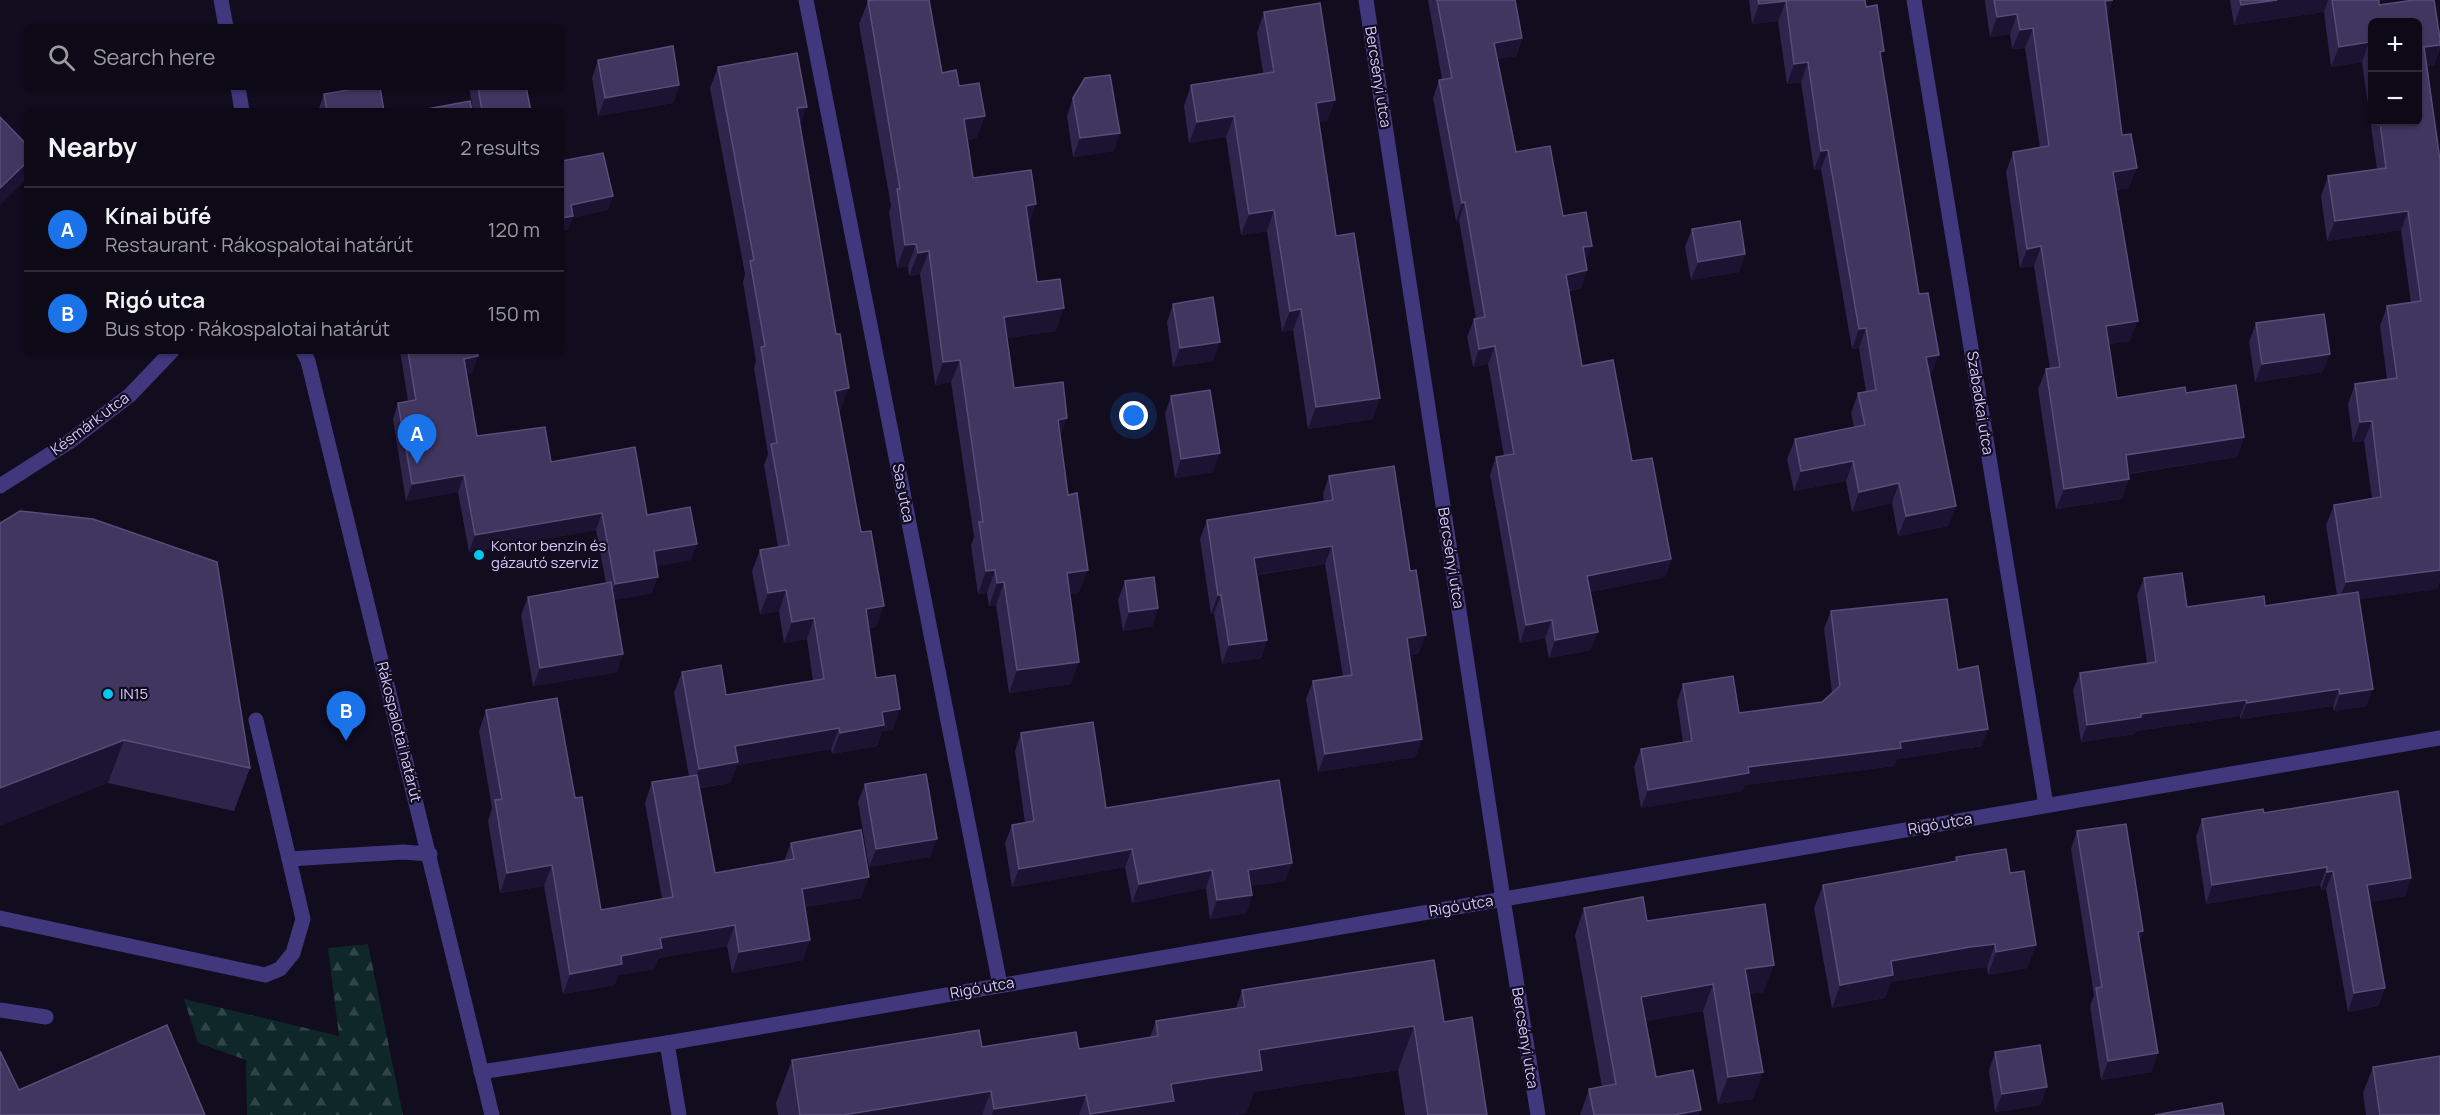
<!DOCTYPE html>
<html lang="en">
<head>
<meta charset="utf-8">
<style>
  body { margin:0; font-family:Manrope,sans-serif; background:#16121f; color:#f1f3f6 }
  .controls { position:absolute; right:18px; top:18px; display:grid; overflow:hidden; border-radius:9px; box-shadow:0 2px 4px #0004 }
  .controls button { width:54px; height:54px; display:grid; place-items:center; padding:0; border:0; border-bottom:2px solid #2d2a35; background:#0d0916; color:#f1f3f6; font:30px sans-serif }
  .you { position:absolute; left:1134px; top:416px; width:21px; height:21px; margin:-15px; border:4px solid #fff; border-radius:50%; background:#1a73e8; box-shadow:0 0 0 9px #1a73e833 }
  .badge { display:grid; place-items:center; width:39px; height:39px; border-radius:50%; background:#1a73e8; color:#fff; font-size:20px; font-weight:700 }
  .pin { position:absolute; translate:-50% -50px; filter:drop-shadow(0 2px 3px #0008) }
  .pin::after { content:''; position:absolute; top:32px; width:21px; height:18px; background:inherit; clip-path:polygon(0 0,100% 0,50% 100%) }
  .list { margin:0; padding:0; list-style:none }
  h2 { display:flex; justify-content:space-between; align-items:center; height:78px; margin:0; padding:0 24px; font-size:26px }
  h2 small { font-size:20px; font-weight:400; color:#9a9aa1 }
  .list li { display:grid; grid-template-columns:39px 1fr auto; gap:18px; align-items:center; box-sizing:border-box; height:84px; padding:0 24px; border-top:2px solid #2d2a35 }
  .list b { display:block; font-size:22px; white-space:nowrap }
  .list p { margin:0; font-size:20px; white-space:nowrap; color:#9a9aa1 }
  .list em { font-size:20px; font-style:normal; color:#9a9aa1 }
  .icon { flex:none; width:33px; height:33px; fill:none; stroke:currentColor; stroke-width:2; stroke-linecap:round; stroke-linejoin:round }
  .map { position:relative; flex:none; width:2440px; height:1115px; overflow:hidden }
  .search { position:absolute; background:#0d0916; box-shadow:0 2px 4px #0004; left:24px; top:24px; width:540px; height:66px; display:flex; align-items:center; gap:15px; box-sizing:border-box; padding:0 21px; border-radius:9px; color:#9a9aa1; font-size:22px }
  .panel { position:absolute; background:#0d0916; box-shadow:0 2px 4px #0004; left:24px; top:108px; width:540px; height:246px; border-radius:9px }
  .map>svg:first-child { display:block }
  .forest { fill:url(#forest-firs) }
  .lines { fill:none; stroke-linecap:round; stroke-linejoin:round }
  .service { stroke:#40377d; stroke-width:15 }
  .minor { stroke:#40377d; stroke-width:15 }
  .tertiary { stroke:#40377d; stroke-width:15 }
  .wall { fill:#2f244c; fill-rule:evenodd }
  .shaded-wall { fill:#1c1332 }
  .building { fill:#413660; stroke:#584d79; stroke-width:1.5 }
  .poi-dot { fill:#02c6f2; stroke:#110c1e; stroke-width:2 }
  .labels { text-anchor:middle; stroke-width:4.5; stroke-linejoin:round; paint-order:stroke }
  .street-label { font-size:15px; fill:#d4c9ff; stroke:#110c1e }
  .poi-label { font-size:15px; fill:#d4c9ff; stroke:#110c1e; text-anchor:start }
</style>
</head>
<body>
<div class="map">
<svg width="2440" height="1115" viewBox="0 0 2440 1115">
  <defs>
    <pattern id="forest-firs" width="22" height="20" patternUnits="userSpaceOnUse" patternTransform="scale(1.5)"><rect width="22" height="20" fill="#0f2728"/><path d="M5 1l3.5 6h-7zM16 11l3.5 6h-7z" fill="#314548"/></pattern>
  </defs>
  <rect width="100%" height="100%" fill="#110c1e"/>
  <path class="forest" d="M 368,944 L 403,1115 L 247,1115 L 246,1060 L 198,1043 L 184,999 L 339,1036 L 328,948 Z"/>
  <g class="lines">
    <g class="service">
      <path d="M 256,720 L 289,859 L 403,852 L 430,854"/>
      <path d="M 0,918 L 265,975 L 280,969 L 293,953 L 303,919 L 289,859"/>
      <path d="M 0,1010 L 46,1017"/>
      <path d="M 667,1043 L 679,1115"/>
    </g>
    <g class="minor">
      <path d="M 806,0 L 1000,985"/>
      <path d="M 1366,0 L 1503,899 L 1538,1115"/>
      <path d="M 1914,0 L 2046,805"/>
      <path d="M 481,1072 L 667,1043 L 2440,738"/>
    </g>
    <g class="tertiary">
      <path d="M 221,0 L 226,27"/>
      <path d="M 238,87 L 242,111"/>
      <path d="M 303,351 L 308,361 L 492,1115"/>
      <path d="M 0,486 L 69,442 L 130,395 L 172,351"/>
    </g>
  </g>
  <g class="wall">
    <path d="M 1428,0 L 1515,0 L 1522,38 L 1516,56 L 1497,59 L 1516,152 L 1563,216 L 1586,262 L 1587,270 L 1581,288 L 1569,291 L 1582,366 L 1632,461 L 1671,559 L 1665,577 L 1590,592 L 1591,650 L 1549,658 L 1545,638 L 1520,643 L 1490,475 L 1496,457 L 1504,456 L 1488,364 L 1473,367 L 1467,337 L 1474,319 L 1476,319 L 1459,220 L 1456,221 L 1433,98 L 1439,80 L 1442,79 Z"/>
    <path d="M 1749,0 L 1865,0 L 1881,58 L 1931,375 L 1930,375 L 1956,506 L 1948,526 L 1898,536 L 1892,503 L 1852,512 L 1846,481 L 1794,491 L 1787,459 L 1795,439 L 1854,427 L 1851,413 L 1858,393 L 1866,392 L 1859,348 L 1852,349 L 1821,169 L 1814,170 L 1801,82 L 1787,84 L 1778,21 L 1752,24 Z"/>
    <path d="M 1985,0 L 2113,0 L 2107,16 L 2129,188 L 2116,190 L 2130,341 L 2109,344 L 2117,398 L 2186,393 L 2244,437 L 2237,457 L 2129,474 L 2122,499 L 2056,509 L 2038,389 L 2046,369 L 2050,369 L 2034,266 L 2020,268 L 2006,172 L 2013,152 L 2040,148 L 2025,48 L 2012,49 L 2010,34 L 1990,37 L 1985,2 Z"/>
    <path d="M 2230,0 L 2379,0 L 2379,5 L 2440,39 L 2440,47 L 2434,65 L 2427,66 L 2440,160 L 2440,580 L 2437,589 L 2359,599 L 2367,706 L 2334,711 L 2333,706 L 2240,719 L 2240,716 L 2136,731 L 2135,734 L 2081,742 L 2073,690 L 2080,673 L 2147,663 L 2137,595 L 2144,578 L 2187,607 L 2265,606 L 2337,595 L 2326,525 L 2334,505 L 2372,498 L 2364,441 L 2353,442 L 2348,404 L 2355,384 L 2387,379 L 2380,326 L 2387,306 L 2411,303 L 2401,230 L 2327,241 L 2321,196 L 2328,176 L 2377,169 L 2362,62 L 2331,67 L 2324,12 L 2234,25 ZM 2373,22 L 2418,122 L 2373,122 Z"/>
    <path d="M 868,1 L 942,73 L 959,86 L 985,116 L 976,138 L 968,140 L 973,178 L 1036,204 L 1029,224 L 1037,282 L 1056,331 L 1007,338 L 1014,388 L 1060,438 L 1079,593 L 1070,594 L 1071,684 L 1009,693 L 996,605 L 989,606 L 987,593 L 978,594 L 971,545 L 974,537 L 951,382 L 935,385 L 920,274 L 909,276 L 908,266 L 897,268 L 889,212 L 891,206 L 859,24 Z"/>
    <path d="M 1264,12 L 1335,100 L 1327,121 L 1319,122 L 1336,236 L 1373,419 L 1308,429 L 1293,330 L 1282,332 L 1267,231 L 1241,235 L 1226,137 L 1189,143 L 1184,106 L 1191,85 L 1263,73 L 1257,33 Z"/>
    <path d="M 598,60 L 679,85 L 673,103 L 598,116 L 592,78 Z"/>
    <path d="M 718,67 L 800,126 L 841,409 L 839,410 L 876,627 L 868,628 L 876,678 L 893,730 L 882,731 L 877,746 L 832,754 L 831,749 L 737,765 L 730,783 L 700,788 L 715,873 L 784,861 L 791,843 L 861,898 L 805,907 L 803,960 L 732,973 L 727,946 L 658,958 L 654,969 L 618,975 L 615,985 L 563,994 L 544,886 L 500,893 L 488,821 L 492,808 L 479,731 L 486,710 L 575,798 L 601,910 L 662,899 L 645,803 L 652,782 L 689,776 L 674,693 L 682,672 L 726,695 L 813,681 L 807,639 L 784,643 L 779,611 L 760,614 L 752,571 L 760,550 L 778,547 L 764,465 L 768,454 L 754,368 L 756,361 L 743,282 L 745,274 L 710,88 Z"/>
    <path d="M 469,87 L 526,87 L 531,111 L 473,111 Z"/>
    <path d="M 324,94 L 384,111 L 318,111 Z"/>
    <path d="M 1073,98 L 1114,151 L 1073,157 L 1067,116 Z"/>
    <path d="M 1692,229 L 1745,254 L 1739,272 L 1691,280 L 1685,247 Z"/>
    <path d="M 1173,304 L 1213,361 L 1173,367 L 1167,322 Z"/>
    <path d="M 2256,323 L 2323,372 L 2255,382 L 2249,342 Z"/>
    <path d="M 400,351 L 478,351 L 478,356 L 472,373 L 467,374 L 477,436 L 551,462 L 647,515 L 691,560 L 656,566 L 652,593 L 614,600 L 617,672 L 533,686 L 521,615 L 528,597 L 606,583 L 596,530 L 469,552 L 458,492 L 406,501 L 393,419 L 398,403 L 408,401 Z"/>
    <path d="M 1171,396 L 1213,472 L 1175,478 L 1165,414 Z"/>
    <path d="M 1329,476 L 1419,653 L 1409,655 L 1422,739 L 1415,757 L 1318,772 L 1306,699 L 1313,681 L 1343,676 L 1325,564 L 1257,575 L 1267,640 L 1261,658 L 1222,664 L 1214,613 L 1211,614 L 1200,539 L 1207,520 L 1324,502 L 1323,494 Z"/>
    <path d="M 0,523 L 250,768 L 234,811 L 108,783 Z"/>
    <path d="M 1125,581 L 1158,608 L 1152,626 L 1123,631 L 1118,600 Z"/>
    <path d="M 1831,611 L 1958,670 L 1982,746 L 1897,759 L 1894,766 L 1745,785 L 1742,791 L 1641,808 L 1634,767 L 1641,749 L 1683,742 L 1677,702 L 1683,684 L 1739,713 L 1822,702 L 1832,693 L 1824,629 Z"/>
    <path d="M 1021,733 L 1106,808 L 1292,863 L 1285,881 L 1251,886 L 1252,895 L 1246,913 L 1210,919 L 1206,888 L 1132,903 L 1125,867 L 1012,887 L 1005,843 L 1012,825 L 1025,823 L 1015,751 Z"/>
    <path d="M 865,784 L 930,857 L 869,867 L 858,802 Z"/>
    <path d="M 2264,813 L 2411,878 L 2405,896 L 2370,902 L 2385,988 L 2378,1006 L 2348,1012 L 2326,889 L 2321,890 L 2320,885 L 2206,904 L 2196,837 L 2202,819 Z"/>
    <path d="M 2077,831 L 2143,931 L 2140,940 L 2152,1072 L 2101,1080 L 2090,1006 L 2094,995 L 2071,849 Z"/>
    <path d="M 1956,857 L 2010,873 L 2036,945 L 2027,968 L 1988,975 L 1987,967 L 1962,970 L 1891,982 L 1885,998 L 1832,1008 L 1814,908 L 1823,885 L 1955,861 Z"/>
    <path d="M 1584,908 L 1647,921 L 1764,992 L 1749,994 L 1753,1099 L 1718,1104 L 1703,1011 L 1646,1021 L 1656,1077 L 1699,1115 L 1580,1115 L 1589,1089 L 1602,1087 L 1575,935 Z"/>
    <path d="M 1242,990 L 1444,1022 L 1487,1115 L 1405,1115 L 1398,1070 L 1254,1092 L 1246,1113 L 1236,1115 L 778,1115 L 776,1103 L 792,1060 L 982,1047 L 1079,1049 L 1150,1037 L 1156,1021 L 1236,1008 Z"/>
    <path d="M 1995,1052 L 2047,1087 L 2040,1105 L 1995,1112 L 1989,1071 Z"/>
    <path d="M 2373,1067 L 2440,1115 L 2366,1115 L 2363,1093 Z"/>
  </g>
  <g class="shaded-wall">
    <path d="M 2113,0 L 2106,20 L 2105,1 Z"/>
    <path d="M 2277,0 L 2328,0 L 2324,12 L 2234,25 L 2241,5 Z"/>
    <path d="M 1786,1 L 1778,21 L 1752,24 L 1759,4 Z"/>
    <path d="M 2017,14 L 2010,34 L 1990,37 L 1997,17 Z"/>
    <path d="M 2033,28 L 2025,48 L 2012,49 L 2020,30 Z"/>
    <path d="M 1522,38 L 1516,56 L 1487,61 L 1494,43 Z"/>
    <path d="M 2369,42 L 2362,62 L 2331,67 L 2339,47 Z"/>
    <path d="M 2440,45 L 2434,65 L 2418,67 L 2424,47 Z"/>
    <path d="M 1808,62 L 1801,82 L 1787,84 L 1794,64 Z"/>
    <path d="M 679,85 L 673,103 L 598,116 L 605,98 Z"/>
    <path d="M 1335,100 L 1327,121 L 1309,124 L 1316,103 Z"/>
    <path d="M 807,107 L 799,128 L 797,108 Z"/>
    <path d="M 985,116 L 976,138 L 956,142 L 964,119 Z"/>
    <path d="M 1234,116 L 1226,137 L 1189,143 L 1197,122 Z"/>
    <path d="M 1120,133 L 1114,151 L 1073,157 L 1080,138 Z"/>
    <path d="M 1828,150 L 1821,169 L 1814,170 L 1821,151 Z"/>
    <path d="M 27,162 L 27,177 L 26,180 L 0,205 L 0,188 Z"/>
    <path d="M 2137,168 L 2129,188 L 2106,191 L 2113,172 Z"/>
    <path d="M 613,196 L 608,210 L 573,218 L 568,230 L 561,232 L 561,218 L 571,205 Z"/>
    <path d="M 1465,202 L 1459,220 L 1456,221 L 1462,203 Z"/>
    <path d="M 1036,204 L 1028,227 L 1026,206 Z"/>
    <path d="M 1274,210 L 1267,231 L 1241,235 L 1249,214 Z"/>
    <path d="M 2408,211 L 2401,230 L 2327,241 L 2335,221 Z"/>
    <path d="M 916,244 L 908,266 L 897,268 L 905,245 Z"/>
    <path d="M 1592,246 L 1585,264 L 1583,247 Z"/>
    <path d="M 2041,246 L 2034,266 L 2020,268 L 2027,249 Z"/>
    <path d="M 929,251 L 920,274 L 909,276 L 918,253 Z"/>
    <path d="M 1745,254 L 1739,272 L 1691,280 L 1698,262 Z"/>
    <path d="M 1587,270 L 1581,288 L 1559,292 L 1566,275 Z"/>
    <path d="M 1064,308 L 1056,331 L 996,340 L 1004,317 Z"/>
    <path d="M 1301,309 L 1293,330 L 1282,332 L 1290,311 Z"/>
    <path d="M 2138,321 L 2130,341 L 2099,346 L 2106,326 Z"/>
    <path d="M 1866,328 L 1859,348 L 1852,349 L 1859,329 Z"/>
    <path d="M 1220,342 L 1213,361 L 1173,367 L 1180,348 Z"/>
    <path d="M 1495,346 L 1488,364 L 1473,367 L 1479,349 Z"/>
    <path d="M 2330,354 L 2323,372 L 2255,382 L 2262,364 Z"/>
    <path d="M 1939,355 L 1931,375 L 1919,377 L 1926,357 Z"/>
    <path d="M 478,356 L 472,373 L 458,375 L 464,359 Z"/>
    <path d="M 960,360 L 951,382 L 935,385 L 943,362 Z"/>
    <path d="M 849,388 L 841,409 L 828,412 L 835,391 Z"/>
    <path d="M 1380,398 L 1373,419 L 1308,429 L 1316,407 Z"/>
    <path d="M 1067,418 L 1059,441 L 1058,420 Z"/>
    <path d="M 2372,421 L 2364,441 L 2353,442 L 2360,422 Z"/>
    <path d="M 2244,437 L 2237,457 L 2119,475 L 2126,455 Z"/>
    <path d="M 1220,453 L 1213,472 L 1175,478 L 1181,459 Z"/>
    <path d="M 1853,461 L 1846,481 L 1794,491 L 1801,471 Z"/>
    <path d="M 464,475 L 458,492 L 406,501 L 412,484 Z"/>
    <path d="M 2129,479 L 2122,499 L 2056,509 L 2064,489 Z"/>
    <path d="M 1899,483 L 1892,503 L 1852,512 L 1859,492 Z"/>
    <path d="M 1956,506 L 1948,526 L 1898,536 L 1906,516 Z"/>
    <path d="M 602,513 L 596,530 L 469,552 L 475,535 Z"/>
    <path d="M 697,544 L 691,560 L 648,568 L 654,551 Z"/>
    <path d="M 1332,546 L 1325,564 L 1248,576 L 1254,558 Z"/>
    <path d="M 1671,559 L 1665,577 L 1580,594 L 1587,576 Z"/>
    <path d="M 995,570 L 987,593 L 978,594 L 986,571 Z"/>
    <path d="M 1088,570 L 1079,593 L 1059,596 L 1067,573 Z"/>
    <path d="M 2440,570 L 2440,580 L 2437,589 L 2338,602 L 2346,582 Z"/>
    <path d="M 658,577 L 652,593 L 609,601 L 615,584 Z"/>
    <path d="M 1004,582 L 996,605 L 989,606 L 997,583 Z"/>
    <path d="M 786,590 L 779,611 L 760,614 L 768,593 Z"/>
    <path d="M 1218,595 L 1221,595 L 1214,613 L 1211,614 Z"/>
    <path d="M 884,606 L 876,627 L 858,630 L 866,609 Z"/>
    <path d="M 1158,608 L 1152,626 L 1123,631 L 1129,612 Z"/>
    <path d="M 814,618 L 807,639 L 784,643 L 792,622 Z"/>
    <path d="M 1552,620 L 1545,638 L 1520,643 L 1526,625 Z"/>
    <path d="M 1598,632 L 1591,650 L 1549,658 L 1555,640 Z"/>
    <path d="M 1426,635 L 1419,653 L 1400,656 L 1407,638 Z"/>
    <path d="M 1267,640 L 1261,658 L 1222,664 L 1229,645 Z"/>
    <path d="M 623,654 L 617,672 L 533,686 L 540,668 Z"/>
    <path d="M 1079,662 L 1071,684 L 1009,693 L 1017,670 Z"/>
    <path d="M 2339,689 L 2333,706 L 2240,719 L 2247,703 Z"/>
    <path d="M 2373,689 L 2367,706 L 2334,711 L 2340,694 Z"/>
    <path d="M 2246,700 L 2240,716 L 2136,731 L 2135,734 L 2081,742 L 2087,725 L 2141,714 Z"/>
    <path d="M 900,709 L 893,730 L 882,731 L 877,746 L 832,754 L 840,733 L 882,712 Z"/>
    <path d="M 839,728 L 831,749 L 737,765 L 730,783 L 691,789 L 699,769 L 735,746 Z"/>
    <path d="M 1988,729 L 1982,746 L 1897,759 L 1894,766 L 1745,785 L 1742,791 L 1641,808 L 1648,790 L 1748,767 Z"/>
    <path d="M 1422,739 L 1415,757 L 1318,772 L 1325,754 Z"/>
    <path d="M 124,740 L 108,783 L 0,826 L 0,788 Z"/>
    <path d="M 937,839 L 930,857 L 869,867 L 876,849 Z"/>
    <path d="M 1132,849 L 1125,867 L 1012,887 L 1019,869 Z"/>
    <path d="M 1292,863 L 1285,881 L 1241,888 L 1248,870 Z"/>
    <path d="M 552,865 L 544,886 L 500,893 L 507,873 Z"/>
    <path d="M 2327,867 L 2320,885 L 2206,904 L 2212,885 Z"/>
    <path d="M 1212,870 L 1206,888 L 1132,903 L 1139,884 Z"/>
    <path d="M 2333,871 L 2326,889 L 2321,890 L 2327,872 Z"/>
    <path d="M 869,877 L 861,898 L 794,909 L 802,889 Z"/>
    <path d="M 2411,878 L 2405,896 L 2361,904 L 2367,885 Z"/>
    <path d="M 1252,895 L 1246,913 L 1210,919 L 1217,900 Z"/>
    <path d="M 735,925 L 727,946 L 658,958 L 654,969 L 618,975 L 615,985 L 563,994 L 570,974 L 621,956 L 660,938 Z"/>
    <path d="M 2143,931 L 2136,950 L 2138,932 Z"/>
    <path d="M 810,940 L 803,960 L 732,973 L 739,952 Z"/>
    <path d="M 1995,944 L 1987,967 L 1962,970 L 1891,982 L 1885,998 L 1832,1008 L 1840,985 L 1891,961 L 1970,947 Z"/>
    <path d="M 2036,945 L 2027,968 L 1988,975 L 1996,952 Z"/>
    <path d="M 1774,965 L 1764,992 L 1735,996 L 1745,969 Z"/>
    <path d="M 1713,984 L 1703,1011 L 1631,1024 L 1641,997 Z"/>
    <path d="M 2385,988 L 2378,1006 L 2348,1012 L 2354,993 Z"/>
    <path d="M 1414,1026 L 1398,1070 L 1254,1092 L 1246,1113 L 1236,1115 L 1090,1115 L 1259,1050 Z"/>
    <path d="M 2158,1053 L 2152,1072 L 2101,1080 L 2108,1061 Z"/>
    <path d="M 1763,1072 L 1753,1099 L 1718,1104 L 1728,1077 Z"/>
    <path d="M 2047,1087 L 2040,1105 L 1995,1112 L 2002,1094 Z"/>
    <path d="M 991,1091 L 982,1115 L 843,1115 Z"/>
    <path d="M 1086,1095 L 1079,1115 L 992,1115 L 994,1109 Z"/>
    <path d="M 1701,1110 L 1699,1115 L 1673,1115 Z"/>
  </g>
  <g class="building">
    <path d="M 875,0 L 929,0 L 942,73 L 956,70 L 959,86 L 979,83 L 985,116 L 964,119 L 973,178 L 1031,170 L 1036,204 L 1026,206 L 1037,282 L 1060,279 L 1064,308 L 1004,317 L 1014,388 L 1063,382 L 1067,418 L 1058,420 L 1068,495 L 1077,493 L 1088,570 L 1067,573 L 1079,662 L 1017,670 L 1004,582 L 997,583 L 995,570 L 986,571 L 979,522 L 983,522 L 960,360 L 943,362 L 929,251 L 918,253 L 916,244 L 905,245 L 897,189 L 900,189 L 868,1 Z"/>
    <path d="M 1437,0 L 1515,0 L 1522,38 L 1494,43 L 1516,152 L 1550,146 L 1563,216 L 1586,212 L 1592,246 L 1583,247 L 1587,270 L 1566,275 L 1582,366 L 1613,360 L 1632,461 L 1652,458 L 1671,559 L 1587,576 L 1598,632 L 1555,640 L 1552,620 L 1526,625 L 1496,457 L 1514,454 L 1495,346 L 1479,349 L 1474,319 L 1485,317 L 1465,202 L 1462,203 L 1439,80 L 1452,78 Z"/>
    <path d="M 1758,0 L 1865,0 L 1866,7 L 1877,5 L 1884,51 L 1880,52 L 1919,294 L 1928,293 L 1939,355 L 1926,357 L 1956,506 L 1906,516 L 1899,483 L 1859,492 L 1853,461 L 1801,471 L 1795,439 L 1865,425 L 1858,393 L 1876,390 L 1866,328 L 1859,329 L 1828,150 L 1821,151 L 1808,62 L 1794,64 L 1786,1 L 1759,4 Z"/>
    <path d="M 1994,0 L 2113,0 L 2105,1 L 2122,135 L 2131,134 L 2137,168 L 2113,172 L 2138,321 L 2106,326 L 2117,398 L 2185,387 L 2186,393 L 2236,385 L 2244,437 L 2126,455 L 2129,479 L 2064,489 L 2046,369 L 2060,367 L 2041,246 L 2027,249 L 2013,152 L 2049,146 L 2033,28 L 2020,30 L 2017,14 L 1997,17 Z"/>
    <path d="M 2240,0 L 2277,0 L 2241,5 Z"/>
    <path d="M 2332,0 L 2379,0 L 2379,5 L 2414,0 L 2434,0 L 2440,39 L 2440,45 L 2424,47 L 2440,160 L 2440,570 L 2346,582 L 2334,505 L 2381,497 L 2372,421 L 2360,422 L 2355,384 L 2397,378 L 2387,306 L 2421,301 L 2408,211 L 2335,221 L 2328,176 L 2386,168 L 2380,122 L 2418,122 L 2418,22 L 2373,22 L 2373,66 L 2369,42 L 2339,47 Z"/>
    <path d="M 1320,3 L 1335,100 L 1316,103 L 1336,236 L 1354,233 L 1380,398 L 1316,407 L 1301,309 L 1290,311 L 1274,210 L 1249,214 L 1234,116 L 1197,122 L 1191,85 L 1274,72 L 1264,12 Z"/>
    <path d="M 673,46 L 679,85 L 605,98 L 598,60 Z"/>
    <path d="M 797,53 L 807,107 L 797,108 L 836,334 L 840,334 L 849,388 L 835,391 L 861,532 L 871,531 L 884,606 L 866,609 L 876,678 L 895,675 L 900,709 L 882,712 L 884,725 L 840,733 L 839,728 L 735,746 L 738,762 L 699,769 L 682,672 L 721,665 L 726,695 L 824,679 L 814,618 L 792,622 L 786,590 L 768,593 L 760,550 L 789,545 L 771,444 L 777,443 L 761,347 L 765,346 L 750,261 L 754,260 L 718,67 Z"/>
    <path d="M 1110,75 L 1120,133 L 1080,138 L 1073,98 L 1085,78 Z"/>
    <path d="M 365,87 L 380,87 L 384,111 L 327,111 L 324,94 Z"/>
    <path d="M 478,87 L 526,87 L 531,111 L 482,111 Z"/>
    <path d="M 470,101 L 472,111 L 416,111 Z"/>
    <path d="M 0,117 L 27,145 L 27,162 L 0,188 Z"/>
    <path d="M 603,153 L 613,196 L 571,205 L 573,216 L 561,218 L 561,161 Z"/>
    <path d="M 1740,221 L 1745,254 L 1698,262 L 1692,229 Z"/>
    <path d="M 1213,297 L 1220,342 L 1180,348 L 1173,304 Z"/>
    <path d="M 2324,314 L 2330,354 L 2262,364 L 2256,323 Z"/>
    <path d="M 408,351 L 478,351 L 478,356 L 464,359 L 477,436 L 545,427 L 551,462 L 635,447 L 647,515 L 690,507 L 697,544 L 654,551 L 658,577 L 615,584 L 602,513 L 475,535 L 464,475 L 412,484 L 398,403 L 416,400 Z"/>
    <path d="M 1210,390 L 1220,453 L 1181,459 L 1171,396 Z"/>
    <path d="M 1394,466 L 1410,571 L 1416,570 L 1426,635 L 1407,638 L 1422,739 L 1325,754 L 1313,681 L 1352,675 L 1332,546 L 1254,558 L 1267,640 L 1229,645 L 1221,595 L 1218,595 L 1207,520 L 1333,500 L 1329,476 Z"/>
    <path d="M 20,511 L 93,519 L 217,562 L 250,768 L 124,740 L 0,788 L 0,523 Z"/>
    <path d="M 2182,573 L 2187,607 L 2264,596 L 2265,606 L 2358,592 L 2373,689 L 2340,694 L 2339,689 L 2247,703 L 2246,700 L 2141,714 L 2141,717 L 2087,725 L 2080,673 L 2156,662 L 2144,578 Z"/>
    <path d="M 1154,577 L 1158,608 L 1129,612 L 1125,581 Z"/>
    <path d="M 611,582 L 623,654 L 540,668 L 528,597 Z"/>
    <path d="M 1947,599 L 1958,670 L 1978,666 L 1988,729 L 1900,742 L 1901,748 L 1748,767 L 1749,773 L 1648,790 L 1641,749 L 1692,741 L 1683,684 L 1733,676 L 1739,713 L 1822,702 L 1840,686 L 1831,611 Z"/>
    <path d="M 557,698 L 575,798 L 582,797 L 601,910 L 673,897 L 652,782 L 697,775 L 715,873 L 794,859 L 791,843 L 861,830 L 869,877 L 802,889 L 810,940 L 739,952 L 735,925 L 660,938 L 662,948 L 621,956 L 622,964 L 570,974 L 552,865 L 507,873 L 495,800 L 502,799 L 486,710 Z"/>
    <path d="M 1093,722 L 1106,808 L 1279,780 L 1292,863 L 1248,870 L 1252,895 L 1217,900 L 1212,870 L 1139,884 L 1132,849 L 1019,869 L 1012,825 L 1034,821 L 1021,733 Z"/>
    <path d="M 926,774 L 937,839 L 876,849 L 865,784 Z"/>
    <path d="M 2398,791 L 2411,878 L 2367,885 L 2385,988 L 2354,993 L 2333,871 L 2327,872 L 2327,867 L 2212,885 L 2202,819 L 2263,809 L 2264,813 Z"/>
    <path d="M 2126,824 L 2143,931 L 2138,932 L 2158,1053 L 2108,1061 L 2096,988 L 2102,987 L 2077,831 Z"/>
    <path d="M 2006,849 L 2010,873 L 2024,871 L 2036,945 L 1996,952 L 1995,944 L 1970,947 L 1891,961 L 1893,975 L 1840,985 L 1823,885 L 1957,861 L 1956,857 Z"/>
    <path d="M 1643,897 L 1647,921 L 1765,904 L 1774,965 L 1745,969 L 1763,1072 L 1728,1077 L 1713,984 L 1641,997 L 1656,1077 L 1693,1070 L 1701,1110 L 1673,1115 L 1594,1115 L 1589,1089 L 1616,1084 L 1584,908 Z"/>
    <path d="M 1434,960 L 1444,1022 L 1472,1017 L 1487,1115 L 1428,1115 L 1414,1026 L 1259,1050 L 1262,1070 L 1171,1084 L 1174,1101 L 1090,1114 L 1086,1095 L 994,1109 L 991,1091 L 843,1115 L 800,1115 L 792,1060 L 979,1030 L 982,1047 L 1076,1032 L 1079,1049 L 1158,1036 L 1156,1021 L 1245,1007 L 1242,990 Z"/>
    <path d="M 167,1025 L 205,1115 L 0,1115 L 0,1051 L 19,1090 Z"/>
    <path d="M 2040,1045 L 2047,1087 L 2002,1094 L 1995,1052 Z"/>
    <path d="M 2440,1056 L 2440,1115 L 2380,1115 L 2373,1067 Z"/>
    <path d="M 2222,1103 L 2224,1115 L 2155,1115 Z"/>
  </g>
  <g class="poi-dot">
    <circle cx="479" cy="555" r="6"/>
    <circle cx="108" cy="694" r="6"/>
  </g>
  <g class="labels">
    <g class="street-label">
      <text transform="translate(1378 77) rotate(81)" y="5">Bercsényi utca</text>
      <text transform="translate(1980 403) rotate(81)" y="5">Szabadkai utca</text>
      <text transform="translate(90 424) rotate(-37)" y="5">Késmárk utca</text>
      <text transform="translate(903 493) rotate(79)" y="5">Sas utca</text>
      <text transform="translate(1451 558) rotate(81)" y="5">Bercsényi utca</text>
      <text transform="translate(399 732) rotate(76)" y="5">Rákospalotai határút</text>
      <text transform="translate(1940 824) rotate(-10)" y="5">Rigó utca</text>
      <text transform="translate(1461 906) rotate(-10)" y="5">Rigó utca</text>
      <text transform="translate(982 988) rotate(-10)" y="5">Rigó utca</text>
      <text transform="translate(1525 1038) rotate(81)" y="5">Bercsényi utca</text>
    </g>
    <g class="poi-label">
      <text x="491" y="551">Kontor benzin és<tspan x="491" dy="17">gázautó szerviz</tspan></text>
      <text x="120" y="699">IN15</text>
    </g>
  </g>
</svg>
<div class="controls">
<button>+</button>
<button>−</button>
</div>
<div class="you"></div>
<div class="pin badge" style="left:417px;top:464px">A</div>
<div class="pin badge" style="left:346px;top:741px">B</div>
<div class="search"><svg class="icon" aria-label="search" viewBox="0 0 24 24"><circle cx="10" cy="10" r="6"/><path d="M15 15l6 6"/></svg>Search here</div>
<section class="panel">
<h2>Nearby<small>2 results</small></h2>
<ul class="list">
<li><span class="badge">A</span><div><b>Kínai büfé</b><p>Restaurant · Rákospalotai határút</p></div><em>120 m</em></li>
<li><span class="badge">B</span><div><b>Rigó utca</b><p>Bus stop · Rákospalotai határút</p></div><em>150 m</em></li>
</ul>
</section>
</div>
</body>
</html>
